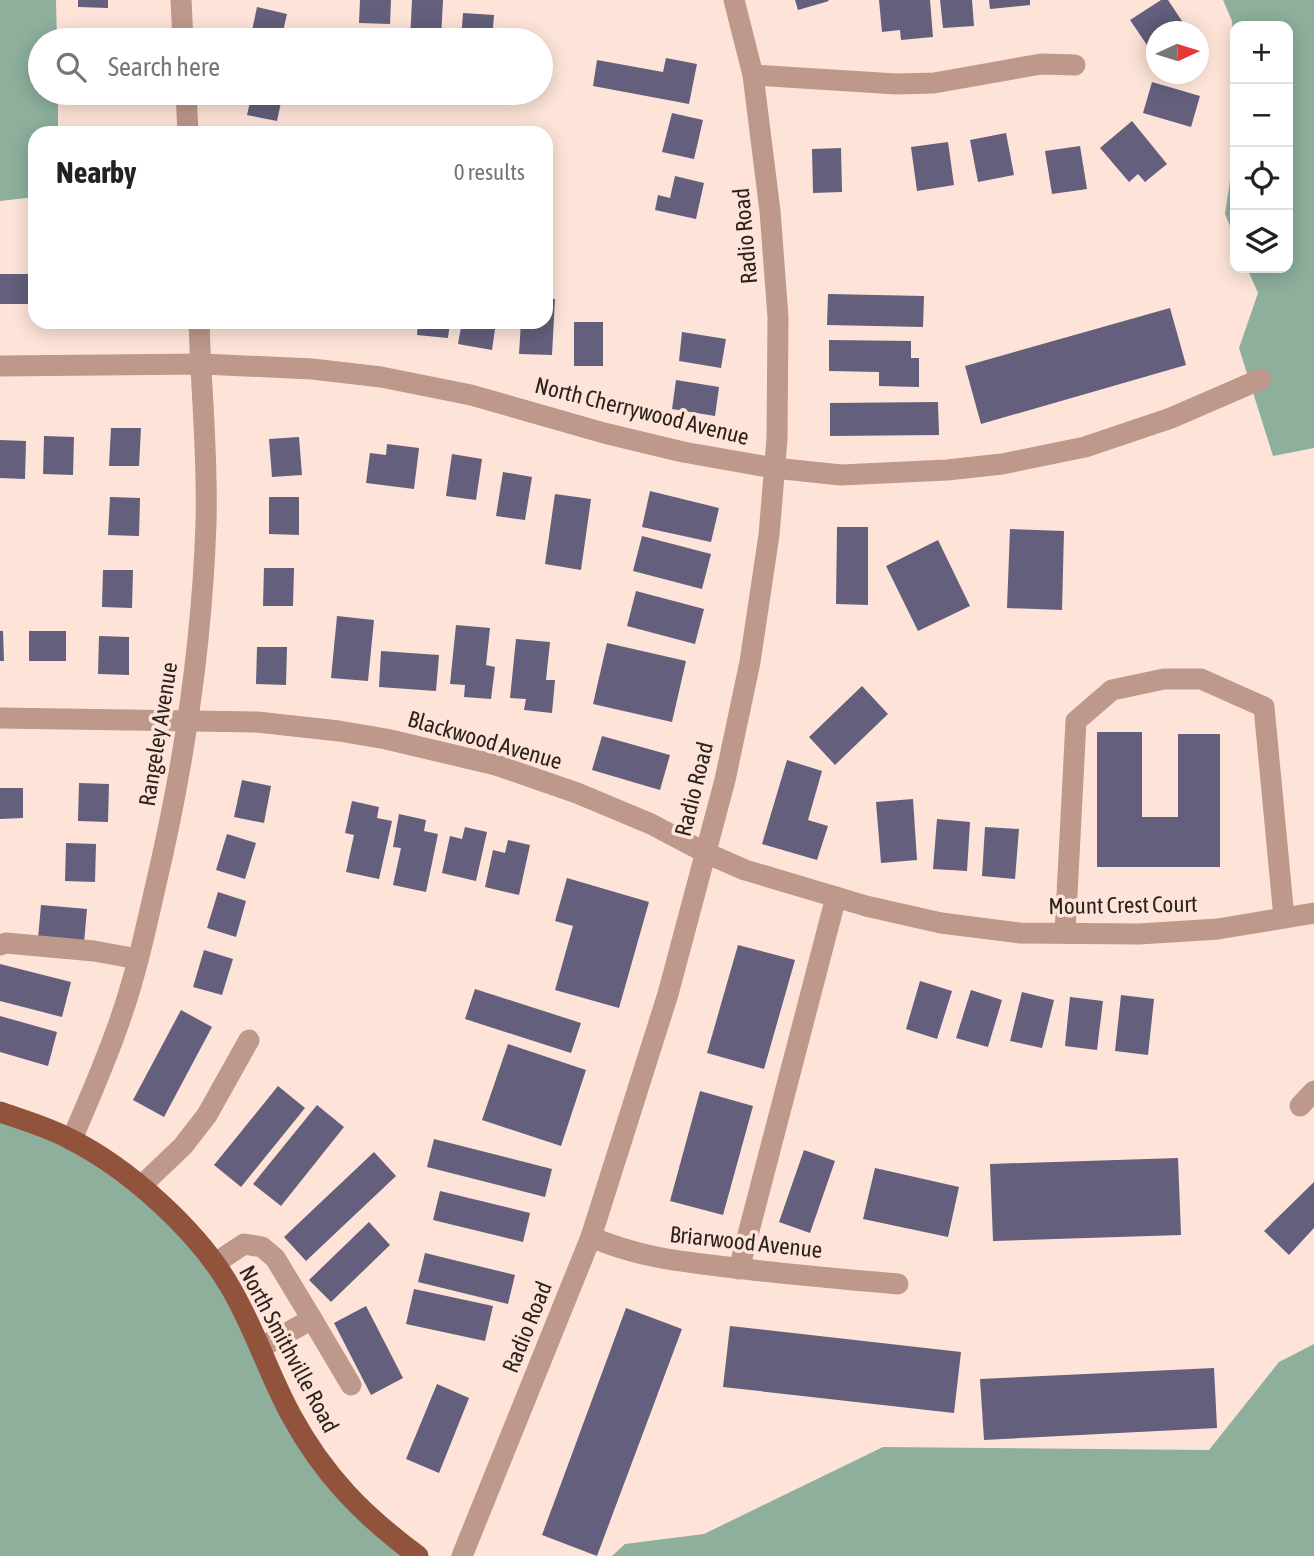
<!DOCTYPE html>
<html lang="en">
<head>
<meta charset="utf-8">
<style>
  body { margin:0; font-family:"Asap Condensed",sans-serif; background:#f2f2f2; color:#222 }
  .controls { position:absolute; right:21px; top:21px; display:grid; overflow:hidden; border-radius:14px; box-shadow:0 4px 18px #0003 }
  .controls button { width:63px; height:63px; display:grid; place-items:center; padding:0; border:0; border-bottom:2px solid #e0e0e0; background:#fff; color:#222; font:35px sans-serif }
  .compass { position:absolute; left:1146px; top:21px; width:63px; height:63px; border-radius:50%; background:#fff; box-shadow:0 4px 18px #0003; rotate:86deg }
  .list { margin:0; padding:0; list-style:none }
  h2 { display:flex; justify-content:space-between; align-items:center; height:91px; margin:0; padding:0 28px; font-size:30px }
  h2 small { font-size:23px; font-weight:400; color:#767676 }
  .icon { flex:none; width:38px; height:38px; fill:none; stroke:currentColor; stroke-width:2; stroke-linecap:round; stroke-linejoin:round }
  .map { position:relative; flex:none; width:1314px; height:1556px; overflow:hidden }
  .search { position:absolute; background:#fff; box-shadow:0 4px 18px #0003; left:28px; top:28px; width:525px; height:77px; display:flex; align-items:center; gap:18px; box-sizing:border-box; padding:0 24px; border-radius:38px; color:#767676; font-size:26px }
  .panel { position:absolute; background:#fff; box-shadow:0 4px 18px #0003; left:28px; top:126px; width:525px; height:203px; border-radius:21px }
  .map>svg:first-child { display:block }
  .forest { fill:#8daf9c }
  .building { fill:#635f7c }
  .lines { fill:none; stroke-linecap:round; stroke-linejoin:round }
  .minor { stroke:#bd988b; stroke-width:21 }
  .major { stroke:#91533c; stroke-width:21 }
  .labels { text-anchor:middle; stroke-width:7; stroke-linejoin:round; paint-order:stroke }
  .street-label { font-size:23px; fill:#2c231e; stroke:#fee4d8 }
</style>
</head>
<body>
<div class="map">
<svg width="1314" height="1556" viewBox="0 0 1314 1556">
  <rect width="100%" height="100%" fill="#fee4d8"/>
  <g class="forest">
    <path d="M 0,0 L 56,0 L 57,40 L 40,40 L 40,93 L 58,93 L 58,133 L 35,133 L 35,197 L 0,201 Z"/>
    <path d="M 1223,0 L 1314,0 L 1314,448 L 1273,456 L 1239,348 L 1258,293 L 1247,268 L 1288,268 L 1288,26 L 1235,26 L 1235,68 L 1232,21 Z"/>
    <path d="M 1235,147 L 1235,238 L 1225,214 Z"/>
    <path d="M 0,1114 L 112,1165 L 229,1284 L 290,1415 L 362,1510 L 421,1556 L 0,1556 Z"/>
    <path d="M 1314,1344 L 1314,1556 L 612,1556 L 625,1544 L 704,1534 L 883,1447 L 1209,1450 L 1279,1362 Z"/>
  </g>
  <g class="building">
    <path d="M 78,0 L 108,0 L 108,8 L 78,7 Z"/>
    <path d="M 360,0 L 391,0 L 390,24 L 359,23 Z"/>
    <path d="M 412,0 L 443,0 L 441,40 L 410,40 Z"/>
    <path d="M 795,0 L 828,0 L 829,1 L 798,10 Z"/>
    <path d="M 879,0 L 930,0 L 933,37 L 901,40 L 900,30 L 882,32 Z"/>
    <path d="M 940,0 L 972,0 L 974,26 L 943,28 Z"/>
    <path d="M 989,0 L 1030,0 L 1030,5 L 990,9 Z"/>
    <path d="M 1161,0 L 1168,0 L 1184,24 L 1174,32 L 1156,32 L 1156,43 L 1149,48 L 1130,20 Z"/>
    <path d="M 257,7 L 287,14 L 281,40 L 250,40 Z"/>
    <path d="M 463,13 L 494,15 L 492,40 L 461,40 Z"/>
    <path d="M 666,58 L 697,64 L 689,104 L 593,86 L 597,60 L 663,72 Z"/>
    <path d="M 1152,82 L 1200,96 L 1191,127 L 1143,113 Z"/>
    <path d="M 252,93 L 283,93 L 277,121 L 247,115 Z"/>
    <path d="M 672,113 L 703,120 L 694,159 L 662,152 Z"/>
    <path d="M 1132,121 L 1167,164 L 1145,182 L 1138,174 L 1129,182 L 1100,148 Z"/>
    <path d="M 1006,133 L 1014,175 L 978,182 L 970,140 Z"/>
    <path d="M 948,142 L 954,185 L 917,191 L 911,147 Z"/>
    <path d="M 1080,146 L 1087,189 L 1052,194 L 1045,151 Z"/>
    <path d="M 841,148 L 842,192 L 813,193 L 812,149 Z"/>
    <path d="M 675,176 L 704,183 L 696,219 L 655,210 L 658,195 L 670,198 Z"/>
    <rect x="0" y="274" width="28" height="30"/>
    <path d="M 828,294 L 924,296 L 923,327 L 827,325 Z"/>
    <path d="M 546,299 L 555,299 L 552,355 L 519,354 L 521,322 L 546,322 Z"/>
    <path d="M 1170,308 L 1186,365 L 981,424 L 965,366 Z"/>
    <path d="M 372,322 L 398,322 L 397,326 L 372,324 Z"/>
    <path d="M 418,322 L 450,322 L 448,338 L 417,335 Z"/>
    <path d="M 462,322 L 496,322 L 492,350 L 458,344 Z"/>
    <rect x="574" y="322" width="29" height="44"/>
    <path d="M 682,332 L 726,339 L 721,368 L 679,361 Z"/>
    <path d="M 829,340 L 911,341 L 911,358 L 919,358 L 919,387 L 879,386 L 879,372 L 829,371 Z"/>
    <path d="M 676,380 L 719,387 L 715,416 L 672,409 Z"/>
    <path d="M 938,402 L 939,435 L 830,436 L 830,403 Z"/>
    <path d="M 111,428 L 141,428 L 139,466 L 109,466 Z"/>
    <path d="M 44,436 L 74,437 L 73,475 L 43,474 Z"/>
    <path d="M 299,437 L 302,475 L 272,477 L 269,439 Z"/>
    <path d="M 0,440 L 26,441 L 25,479 L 0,478 Z"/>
    <path d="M 387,444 L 419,448 L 414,489 L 366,483 L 370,453 L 386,455 Z"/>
    <path d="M 452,454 L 482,459 L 476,500 L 446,496 Z"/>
    <path d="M 503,472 L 532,477 L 525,520 L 496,516 Z"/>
    <path d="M 650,491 L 719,508 L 711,542 L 642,527 Z"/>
    <path d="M 555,494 L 591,499 L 581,570 L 545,564 Z"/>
    <path d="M 110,497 L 140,498 L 139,536 L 108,535 Z"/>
    <path d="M 269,497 L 299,497 L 299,535 L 269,534 Z"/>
    <path d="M 837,527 L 868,527 L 868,605 L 836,604 Z"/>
    <path d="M 1010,529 L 1064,531 L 1062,610 L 1007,608 Z"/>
    <path d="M 642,536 L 711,554 L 702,589 L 633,571 Z"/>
    <path d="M 938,540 L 970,606 L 918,631 L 886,566 Z"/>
    <path d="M 264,568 L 294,568 L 293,606 L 263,606 Z"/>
    <path d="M 103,570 L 133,570 L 132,608 L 102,607 Z"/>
    <path d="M 636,591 L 704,609 L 695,644 L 627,626 Z"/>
    <path d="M 337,616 L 374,620 L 368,681 L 331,678 Z"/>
    <path d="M 456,625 L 490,628 L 486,665 L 495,667 L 491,699 L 464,697 L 465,685 L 450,684 Z"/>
    <path d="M 0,631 L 3,631 L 4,661 L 0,661 Z"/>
    <rect x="29" y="631" width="37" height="30"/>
    <path d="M 99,636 L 129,637 L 129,675 L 98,674 Z"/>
    <path d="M 516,639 L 550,642 L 546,680 L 555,680 L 552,713 L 524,710 L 526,699 L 510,698 Z"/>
    <path d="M 607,643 L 686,661 L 672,722 L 593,704 Z"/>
    <path d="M 257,647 L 287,647 L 286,685 L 256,684 Z"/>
    <path d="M 381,651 L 439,655 L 436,691 L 379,687 Z"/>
    <path d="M 862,686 L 888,714 L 835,765 L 809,737 Z"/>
    <path d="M 1097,732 L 1142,732 L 1142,817 L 1178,817 L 1178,734 L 1220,734 L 1220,867 L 1097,867 Z"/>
    <path d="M 602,736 L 670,755 L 660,790 L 592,770 Z"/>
    <path d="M 787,760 L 822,771 L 808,820 L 828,826 L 817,860 L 762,844 Z"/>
    <path d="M 242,780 L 271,786 L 264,823 L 234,817 Z"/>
    <path d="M 79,783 L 109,784 L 108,822 L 78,821 Z"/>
    <path d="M 0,788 L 23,788 L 23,818 L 0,819 Z"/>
    <path d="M 913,799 L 917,860 L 881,863 L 876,802 Z"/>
    <path d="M 352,801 L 379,807 L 377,818 L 392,821 L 379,879 L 346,872 L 354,835 L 345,833 Z"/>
    <path d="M 399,814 L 426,820 L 424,831 L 438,834 L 426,892 L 393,885 L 401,848 L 393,847 Z"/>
    <path d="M 937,819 L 970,822 L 967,871 L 933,869 Z"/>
    <path d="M 465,827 L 487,832 L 476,881 L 442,873 L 450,836 L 462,839 Z"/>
    <path d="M 985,827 L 1019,829 L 1015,879 L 982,876 Z"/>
    <path d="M 227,834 L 256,843 L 245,879 L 216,870 Z"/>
    <path d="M 508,840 L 530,845 L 519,895 L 485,887 L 493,850 L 505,853 Z"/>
    <path d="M 66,843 L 96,844 L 95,882 L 65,881 Z"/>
    <path d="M 567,878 L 649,902 L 619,1008 L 555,990 L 573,926 L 555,921 Z"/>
    <path d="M 218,892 L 246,901 L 236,937 L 207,928 Z"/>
    <path d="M 41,905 L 87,909 L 84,943 L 38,939 Z"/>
    <path d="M 738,945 L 795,960 L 764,1069 L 707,1053 Z"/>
    <path d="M 204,950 L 233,959 L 222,995 L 193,987 Z"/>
    <path d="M 0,964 L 71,982 L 62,1017 L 0,1001 Z"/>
    <path d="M 920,981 L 952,991 L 937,1039 L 906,1029 Z"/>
    <path d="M 475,989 L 581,1023 L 571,1053 L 465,1019 Z"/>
    <path d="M 971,990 L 1002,1000 L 988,1047 L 956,1038 Z"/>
    <path d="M 1022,992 L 1054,1000 L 1042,1048 L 1010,1041 Z"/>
    <path d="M 1121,995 L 1154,999 L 1148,1055 L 1115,1051 Z"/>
    <path d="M 1070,997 L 1103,1001 L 1097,1050 L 1065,1046 Z"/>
    <path d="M 181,1010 L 212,1027 L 164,1117 L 133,1100 Z"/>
    <path d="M 0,1016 L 57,1032 L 48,1066 L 0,1052 Z"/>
    <path d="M 508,1044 L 586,1070 L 561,1146 L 482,1120 Z"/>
    <path d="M 278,1086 L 305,1108 L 241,1187 L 214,1165 Z"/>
    <path d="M 700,1091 L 753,1106 L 723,1215 L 670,1201 Z"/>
    <path d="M 317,1105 L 344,1127 L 281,1206 L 253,1184 Z"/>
    <path d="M 434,1139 L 552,1169 L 545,1197 L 427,1167 Z"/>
    <path d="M 804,1150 L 835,1161 L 810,1233 L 779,1222 Z"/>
    <path d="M 374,1152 L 396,1176 L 306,1261 L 284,1237 Z"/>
    <path d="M 1178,1158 L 1181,1235 L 993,1241 L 990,1164 Z"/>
    <path d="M 875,1168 L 959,1187 L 948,1237 L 863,1219 Z"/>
    <path d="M 1314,1182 L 1314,1228 L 1289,1255 L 1264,1231 Z"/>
    <path d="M 440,1191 L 530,1213 L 523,1242 L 433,1220 Z"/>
    <path d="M 369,1222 L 390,1245 L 331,1302 L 309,1280 Z"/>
    <path d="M 425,1253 L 515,1275 L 508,1304 L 418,1282 Z"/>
    <path d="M 414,1289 L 493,1306 L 485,1341 L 406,1324 Z"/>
    <path d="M 366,1306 L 403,1378 L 371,1395 L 334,1323 Z"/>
    <path d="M 626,1308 L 682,1329 L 597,1556 L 542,1535 Z"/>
    <path d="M 730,1326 L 961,1352 L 954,1413 L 723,1387 Z"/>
    <path d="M 1214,1368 L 1217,1428 L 984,1440 L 980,1379 Z"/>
    <path d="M 437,1384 L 469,1398 L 439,1473 L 406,1459 Z"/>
  </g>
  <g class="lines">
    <g class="minor">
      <path d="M 181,0 L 183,40"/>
      <path d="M 753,75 L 896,84 L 934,83 L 1041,64 L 1075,65"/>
      <path d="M 186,93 L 188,133"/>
      <path d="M 0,366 L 202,364 L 312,369 L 381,377 L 471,395 L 604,433 L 683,452 L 774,468 L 841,475 L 947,470 L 1002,464 L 1085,447 L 1171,418 L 1261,379"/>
      <path d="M 0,718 L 257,722 L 339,731 L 386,739 L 496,765 L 577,793 L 651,824 L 706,853 L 745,870 L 866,906 L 941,923 L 1020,933 L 1139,934 L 1218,929 L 1314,913"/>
      <path d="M 1065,933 L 1076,721 L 1112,690 L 1164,679 L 1201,679 L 1264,707 L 1284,918"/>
      <path d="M 0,945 L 6,943 L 94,951 L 138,959"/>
      <path d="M 1300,1106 L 1314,1091"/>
      <path d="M 72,1139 C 89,1099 107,1059 121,1017 C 136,974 146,928 156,884 C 184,765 202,645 206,523 C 208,456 201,389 199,322"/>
      <path d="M 140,1187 L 183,1146 L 207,1115 L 249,1040"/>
      <path d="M 591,1237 C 638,1257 677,1261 727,1267 C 784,1274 841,1279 898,1284"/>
      <path d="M 214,1264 L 244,1244 L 262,1247 L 275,1258 L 312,1319 L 260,1348"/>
      <path d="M 739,1269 L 836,897"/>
      <path d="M 312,1319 L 351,1385"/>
      <path d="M 462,1556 L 591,1237 L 668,994 L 725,780 L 750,662 L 769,535 L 777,439 L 778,317 L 770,211 L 753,75 L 734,0"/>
    </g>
    <path class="major" d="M 0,1112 C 23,1120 48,1127 70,1139 C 128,1168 196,1229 229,1285 C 254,1326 268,1373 291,1415 C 324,1476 363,1515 418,1556"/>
  </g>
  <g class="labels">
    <g class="street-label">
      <text transform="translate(745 236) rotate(-95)" y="8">Radio Road</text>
      <text transform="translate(642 411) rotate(14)" y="8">North Cherrywood Avenue</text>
      <text transform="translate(158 734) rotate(-81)" y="8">Rangeley Avenue</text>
      <text transform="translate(485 740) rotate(16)" y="8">Blackwood Avenue</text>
      <text transform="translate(694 789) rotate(-76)" y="8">Radio Road</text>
      <text transform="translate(1123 905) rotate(-1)" y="8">Mount Crest Court</text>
      <text transform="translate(746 1242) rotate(6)" y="8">Briarwood Avenue</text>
      <text transform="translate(527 1327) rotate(-68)" y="8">Radio Road</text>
      <text transform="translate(289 1349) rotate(62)" y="8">North Smithville Road</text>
    </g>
  </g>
</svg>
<div class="controls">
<button>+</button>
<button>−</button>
<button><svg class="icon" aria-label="locate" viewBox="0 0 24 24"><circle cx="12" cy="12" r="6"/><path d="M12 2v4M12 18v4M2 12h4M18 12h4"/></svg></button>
<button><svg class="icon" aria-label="layers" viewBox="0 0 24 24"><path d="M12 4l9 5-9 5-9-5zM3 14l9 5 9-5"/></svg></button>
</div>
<svg class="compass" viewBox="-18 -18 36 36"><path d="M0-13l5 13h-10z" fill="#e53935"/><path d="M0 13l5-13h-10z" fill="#767676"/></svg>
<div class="search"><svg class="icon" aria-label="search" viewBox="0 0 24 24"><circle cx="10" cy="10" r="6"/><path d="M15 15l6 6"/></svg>Search here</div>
<section class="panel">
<h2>Nearby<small>0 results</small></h2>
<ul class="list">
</ul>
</section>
</div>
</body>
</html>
